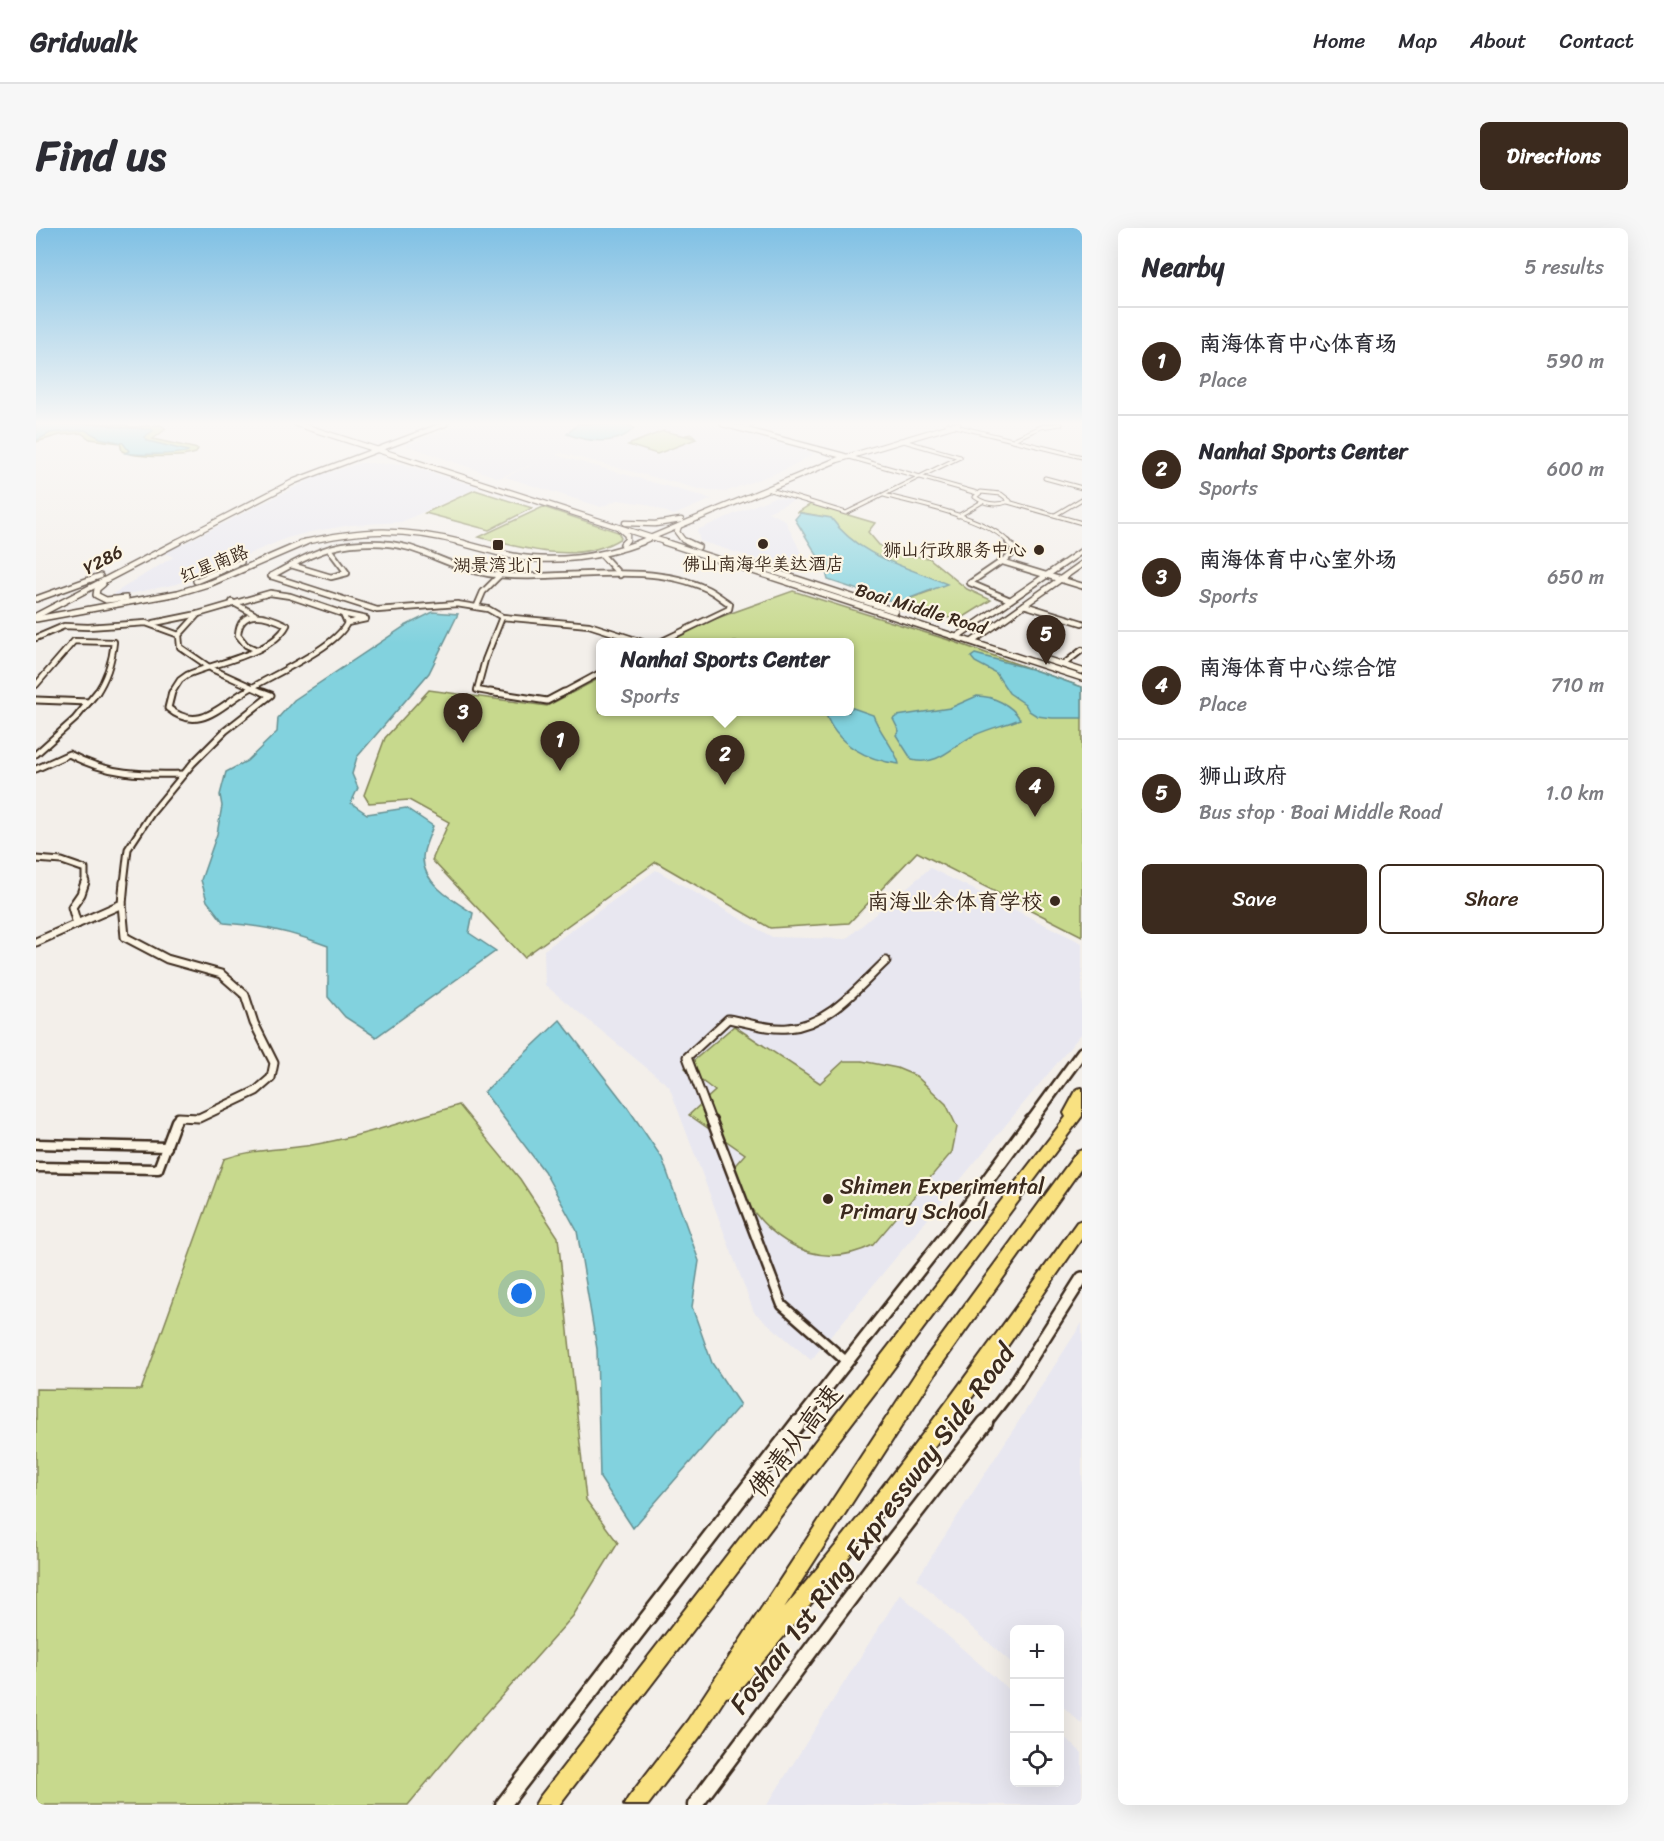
<!DOCTYPE html>
<html lang="en">
<head>
<meta charset="utf-8">
<style>
  body { margin:0; font-family:Sriracha,"LXGW WenKai TC",sans-serif; background:#f7f7f7; color:#2b2b33 }
  .controls { position:absolute; right:18px; bottom:18px; display:grid; overflow:hidden; border-radius:9px; box-shadow:0 6px 24px #0002 }
  .controls button { width:54px; height:54px; display:grid; place-items:center; padding:0; border:0; border-bottom:2px solid #e1e1e2; background:#fff; color:#2b2b33; font:30px sans-serif }
  .you { position:absolute; left:486px; top:1066px; width:21px; height:21px; margin:-15px; border:4px solid #fff; border-radius:50%; background:#1a73e8; box-shadow:0 0 0 9px #1a73e833 }
  .badge { display:grid; place-items:center; width:39px; height:39px; border-radius:50%; background:#3b2a1e; color:#fff; font-size:20px; font-weight:700 }
  .pin { position:absolute; translate:-50% -50px; filter:drop-shadow(0 2px 3px #0008) }
  .pin::after { content:''; position:absolute; top:32px; width:21px; height:18px; background:inherit; clip-path:polygon(0 0,100% 0,50% 100%) }
  .popup { position:absolute; left:560px; top:410px; width:258px; height:78px; box-sizing:border-box; display:grid; place-content:center; border-radius:9px; background:#fff; filter:drop-shadow(0 2px 4px #0005); font-size:20px; white-space:nowrap; color:#7c7c81 }
  .popup b { font-size:22px; color:#2b2b33 }
  .popup::after { content:''; position:absolute; left:50%; top:100%; margin-left:-12px; border:12px solid transparent; border-top-color:#fff }
  .list { margin:0; padding:0; list-style:none }
  h2 { display:flex; justify-content:space-between; align-items:center; height:78px; margin:0; padding:0 24px; font-size:26px }
  h2 small { font-size:20px; font-weight:400; color:#7c7c81 }
  .list li { display:grid; grid-template-columns:39px 1fr auto; gap:18px; align-items:center; box-sizing:border-box; height:108px; padding:0 24px; border-top:2px solid #e1e1e2 }
  .list b { display:block; font-size:22px; white-space:nowrap }
  .list p { margin:0; font-size:20px; white-space:nowrap; color:#7c7c81 }
  .list em { font-size:20px; font-style:normal; color:#7c7c81 }
  .actions { display:flex; gap:12px; padding:18px 24px }
  .actions a { flex:1; padding:14px 0; border:2px solid #3b2a1e; border-radius:9px; text-align:center; font-size:21px; color:#3b2a1e }
  .actions .main { background:#3b2a1e; color:#fff }
  .icon { flex:none; width:33px; height:33px; fill:none; stroke:currentColor; stroke-width:2; stroke-linecap:round; stroke-linejoin:round }
  .map { position:relative; flex:none; width:1046px; height:1577px; overflow:hidden; border-radius:9px }
  header { display:flex; align-items:center; gap:36px; box-sizing:border-box; height:84px; padding:0 30px; background:#fff; border-bottom:2px solid #e1e1e2 }
  header strong { font-size:28px }
  nav { display:flex; gap:33px; margin-inline-start:auto; font-size:21px }
  .intro { display:flex; align-items:center; justify-content:space-between; box-sizing:border-box; height:144px; padding:0 36px }
  h1 { margin:0; font-size:42px }
  .button { padding:15px 27px; border-radius:9px; background:#3b2a1e; color:#fff; font-size:21px; font-weight:700 }
  main { display:flex; gap:36px; padding:0 36px }
  aside { flex:1; background:#fff; border-radius:9px; box-shadow:0 6px 24px #0002 }
  .map>svg:first-child { display:block }
  .built { fill:#e8e7f0 }
  .green { fill:#c7d98d; stroke:#818256; stroke-width:1.5 }
  .water { fill:#82d2de; stroke:#668f91; stroke-width:1.5 }
  .lines { fill:none; stroke-linecap:round; stroke-linejoin:round }
  .street-far4-casing { stroke:#3b2a1e; stroke-width:5 }
  .street-far3-casing { stroke:#3b2a1e; stroke-width:8 }
  .street-far2-casing { stroke:#3b2a1e; stroke-width:9 }
  .street-far1-casing { stroke:#3b2a1e; stroke-width:11 }
  .street-casing { stroke:#3b2a1e; stroke-width:13 }
  .secondary-far4-casing { stroke:#3b2a1e; stroke-width:7 }
  .secondary-far3-casing { stroke:#3b2a1e; stroke-width:8 }
  .secondary-far2-casing { stroke:#3b2a1e; stroke-width:14 }
  .secondary-far1-casing { stroke:#3b2a1e; stroke-width:16 }
  .secondary-casing { stroke:#3b2a1e; stroke-width:19 }
  .highway-casing { stroke:#3b2a1e; stroke-width:4 }
  .street-far4 { stroke:#fcf5e5; stroke-width:3 }
  .street-far3 { stroke:#fcf5e5; stroke-width:4.5 }
  .street-far2 { stroke:#fcf5e5; stroke-width:5 }
  .street-far1 { stroke:#fcf5e5; stroke-width:7 }
  .street { stroke:#fcf5e5; stroke-width:8 }
  .secondary-far4 { stroke:#fcf5e5; stroke-width:4.5 }
  .secondary-far3 { stroke:#fcf5e5; stroke-width:5 }
  .secondary-far2 { stroke:#fcf5e5; stroke-width:9 }
  .secondary-far1 { stroke:#fcf5e5; stroke-width:11 }
  .secondary { stroke:#fcf5e5; stroke-width:14 }
  .highway { fill:#f9e181; fill-rule:evenodd }
  .poi-dot { fill:#3b2a1e; stroke:#fcf5e5; stroke-width:2 }
  .labels { text-anchor:middle; stroke-width:4.5; stroke-linejoin:round; paint-order:stroke }
  .far-poi-label { font-size:18px; fill:#3b2a1e; stroke:#fcf5e5 }
  .far-street-label { font-size:18px; fill:#3b2a1e; stroke:#fcf5e5 }
  .poi-label { font-size:22px; fill:#3b2a1e; stroke:#fcf5e5; text-anchor:end }
  .near-street-label { font-size:27px; fill:#3b2a1e; stroke:#fcf5e5 }
</style>
</head>
<body>
<header>
<strong>Gridwalk</strong>
<nav><a>Home</a><a>Map</a><a>About</a><a>Contact</a></nav>
</header>
<div class="intro"><h1>Find us</h1><a class="button">Directions</a></div>
<main>
<div class="map">
<svg width="1046" height="1577" viewBox="0 0 1046 1577">
  <rect width="100%" height="100%" fill="#f3efea"/>
  <filter id="ink" filterUnits="userSpaceOnUse"><feTurbulence type="fractalNoise" baseFrequency=".0167" numOctaves="2"/><feDisplacementMap in="SourceGraphic" scale="12" xChannelSelector="R" yChannelSelector="G"/><feConvolveMatrix kernelMatrix="1 2 1 2 8 2 1 2 1" color-interpolation-filters="sRGB"/></filter>
  <g filter="url(#ink)">
    <g class="built">
      <path d="M 425,196 L 675,196 L 772,223 L 778,226 L 748,242 L 689,264 L 663,261 L 525,225 L 520,227 L 676,271 L 638,287 L 610,276 L 582,272 L 565,279 L 469,249 L 502,234 L 463,250 L 370,217 Z"/>
      <path d="M 324,235 L 367,236 L 443,259 L 365,294 L 315,297 L 274,304 L 251,310 L 141,356 L 82,368 L 77,366 L 137,329 L 129,325 L 279,249 Z"/>
      <path d="M 738,269 L 758,272 L 732,284 L 749,292 L 769,333 L 756,342 L 664,313 L 661,302 Z"/>
      <path d="M 894,640 L 1046,715 L 1046,805 L 775,1132 L 718,1084 L 633,858 L 509,757 L 508,722 L 620,642 L 736,709 L 810,711 Z"/>
      <path d="M 1046,1095 L 1046,1496 L 1024,1476 L 1023,1402 L 978,1402 L 978,1437 L 881,1351 Z"/>
      <path d="M 864,1366 L 978,1466 L 978,1554 L 1023,1554 L 1024,1505 L 1046,1525 L 1046,1577 L 731,1577 Z"/>
    </g>
    <g class="green">
      <path d="M 0,196 L 83,196 L 96,199 L 125,197 L 130,201 L 117,211 L 162,221 L 160,225 C 146,230 100,230 86,223 L 84,215 L 54,211 L 45,205 L 24,207 L 0,214 Z"/>
      <path d="M 627,203 L 650,208 L 650,207 L 656,206 L 659,209 L 651,208 L 660,211 L 621,226 L 592,217 Z"/>
      <path d="M 439,262 L 496,280 L 453,302 L 389,285 Z"/>
      <path d="M 775,276 L 839,295 L 832,304 L 843,317 L 862,326 L 893,330 L 931,361 L 955,372 L 923,392 L 900,387 L 898,388 L 861,375 L 895,363 L 896,350 C 858,337 819,324 795,290 L 762,284 Z"/>
      <path d="M 507,279 L 582,304 L 585,310 C 543,337 488,321 443,309 Z"/>
      <path d="M 757,363 L 916,413 L 1046,459 L 1046,708 L 881,624 L 813,695 L 734,700 L 620,634 L 488,729 L 396,632 L 413,594 L 373,572 L 333,575 L 328,567 L 349,510 L 393,462 L 511,478 L 564,450 L 564,484 L 813,484 L 813,414 L 633,414 L 673,393 Z"/>
      <path d="M 698,798 L 784,855 L 808,833 L 826,833 L 861,840 L 880,848 L 910,876 L 921,899 L 916,924 L 837,1017 C 773,1049 718,1001 694,943 L 709,926 L 653,887 L 679,863 L 649,840 Z"/>
      <path d="M 423,877 L 484,951 L 522,1009 L 550,1272 L 582,1315 L 537,1388 L 422,1517 L 372,1577 L 0,1577 L 0,1161 L 105,1162 L 188,931 C 216,921 241,922 270,918 C 322,910 373,892 423,877 Z"/>
    </g>
    <g class="water">
      <path d="M 0,196 L 66,196 L 90,200 L 115,201 L 117,203 L 108,209 L 112,213 L 152,223 C 146,227 96,227 89,225 L 93,223 L 87,215 L 64,210 L 49,202 L 14,205 L 0,213 Z"/>
      <path d="M 542,196 L 590,196 L 598,200 C 582,218 552,214 531,206 Z"/>
      <path d="M 764,285 L 795,290 C 823,329 869,338 911,356 L 861,375 L 792,352 L 789,340 L 759,291 Z"/>
      <path d="M 397,384 L 422,386 L 393,445 L 321,529 L 316,546 L 322,560 L 315,575 L 331,586 L 370,580 L 397,598 C 394,607 387,620 387,630 C 387,656 418,673 437,685 L 433,705 L 460,723 L 340,809 L 309,789 L 292,769 L 292,718 C 258,705 225,697 188,695 L 171,673 L 165,652 L 181,606 L 186,578 L 184,567 L 190,544 L 211,533 L 241,504 L 242,490 L 258,472 L 369,398 Z"/>
      <path d="M 939,426 L 995,441 L 1046,459 L 1046,490 L 1016,490 L 1001,488 L 993,483 L 989,476 L 973,465 L 960,445 L 939,434 L 935,429 Z"/>
      <path d="M 941,468 C 957,468 976,477 984,491 C 969,497 954,500 939,507 C 918,516 903,539 876,532 L 860,507 L 863,503 L 857,491 L 861,488 L 914,480 Z"/>
      <path d="M 814,479 L 837,487 C 842,502 861,524 863,536 C 831,532 800,517 789,484 L 813,484 Z"/>
      <path d="M 524,792 L 592,880 L 626,930 L 663,1033 L 656,1079 L 676,1135 L 704,1177 L 597,1300 L 564,1250 L 561,1121 L 541,1003 L 508,943 L 448,864 Z"/>
    </g>
    <g class="lines">
      <defs>
        <g id="street-far4">
          <path d="M 911,196 L 1046,229"/>
          <path d="M 702,200 L 717,196"/>
          <path d="M 978,211 L 1005,199 L 1025,196"/>
          <path d="M 864,212 L 924,229"/>
          <path d="M 810,228 L 941,265"/>
          <path d="M 1009,250 L 1046,260"/>
          <path d="M 731,261 L 810,285 L 924,229"/>
          <path d="M 945,264 L 965,266 L 974,273 C 961,278 950,277 939,269 Z"/>
          <path d="M 848,267 C 881,276 951,289 973,315"/>
          <path d="M 972,274 L 1046,295"/>
          <path d="M 1019,287 L 1046,271"/>
          <path d="M 922,288 L 946,274"/>
        </g>
        <g id="street-far3">
          <path d="M 972,314 L 978,321 L 975,327 L 934,355 L 974,372"/>
          <path d="M 566,327 L 584,347"/>
          <path d="M 967,334 L 1046,358"/>
          <path d="M 255,337 L 295,349 L 311,345 L 293,321"/>
          <path d="M 235,348 C 260,334 286,319 315,316 C 334,314 356,315 374,320 C 403,329 421,341 453,346 C 521,355 607,331 671,361 C 679,365 686,371 694,376 L 693,381 L 624,414"/>
          <path d="M 235,348 L 341,382 L 421,376 L 452,381 L 466,389 L 449,432 L 441,462 L 464,466"/>
          <path d="M 196,374 L 218,386"/>
          <path d="M 988,377 L 1046,395"/>
          <path d="M 441,378 L 447,364 L 464,347"/>
          <path d="M 307,386 L 330,391 L 311,395"/>
          <path d="M 466,389 L 553,397 L 606,414"/>
          <path d="M 118,395 L 162,386"/>
          <path d="M 143,407 L 162,386 L 234,365 L 254,368 L 307,386 L 311,395 C 299,421 231,449 205,466"/>
          <path d="M 0,410 L 28,398 L 52,399 L 110,395 L 143,407 L 144,419 L 176,441 L 231,466"/>
          <path d="M 1028,436 L 1046,422"/>
          <path d="M 0,457 L 38,413 L 78,414 C 76,433 71,450 60,466"/>
          <path d="M 135,466 L 144,452 L 151,447 C 180,434 235,427 251,397 C 233,388 204,378 202,407 L 210,417 L 219,421"/>
          <path d="M 525,466 L 564,445"/>
        </g>
        <g id="street-far2">
          <path d="M 136,464 L 132,480 C 162,505 182,480 208,464"/>
          <path d="M 454,464 L 511,473 L 528,464"/>
          <path d="M 0,472 L 53,474"/>
          <path d="M 0,526 L 39,491 L 61,464"/>
          <path d="M 0,541 L 33,526 C 71,547 106,547 148,546"/>
          <path d="M 0,631 L 26,633 L 49,641 L 49,655"/>
          <path d="M 88,655 L 92,621 L 115,586 L 157,535 L 189,503 L 235,467 L 227,464"/>
        </g>
        <g id="street-far1">
          <path d="M 86,676 L 89,709 L 131,731 L 185,746 L 209,767 L 218,795 L 238,835 L 235,850 L 220,863 L 163,890 L 142,889 L 140,895"/>
          <path d="M 41,696 L 36,679 L 45,666 L 49,654"/>
          <path d="M 0,714 L 86,676 L 88,654"/>
          <path d="M 676,895 L 651,829 L 692,791 C 711,794 732,802 752,800 C 793,797 822,759 850,733"/>
        </g>
        <g id="street">
          <path d="M 676,893 L 746,1077 L 811,1134"/>
          <path d="M 0,916 L 131,919"/>
          <path d="M 0,939 L 122,941 L 140,893"/>
        </g>
        <g id="secondary-far4">
          <path d="M 261,196 L 632,315"/>
          <path d="M 687,196 L 808,228"/>
          <path d="M 589,295 L 619,296 L 645,292"/>
          <path d="M 643,298 L 641,304 L 647,312 L 654,315"/>
          <path d="M 583,300 L 591,307 L 591,312 L 588,315"/>
          <path d="M 139,315 L 259,253 L 409,196"/>
          <path d="M 264,315 C 326,301 366,299 428,315"/>
          <path d="M 602,315 L 801,232 L 922,196"/>
        </g>
        <g id="secondary-far3">
          <path d="M 422,314 C 440,319 458,324 477,328 C 519,336 566,329 606,314"/>
          <path d="M 628,314 L 1046,450"/>
          <path d="M 651,314 L 662,319"/>
          <path d="M 587,316 L 589,314"/>
          <path d="M 715,336 L 859,383"/>
          <path d="M 160,353 L 205,334"/>
          <path d="M 67,356 L 61,361 L 60,367 L 70,372 L 90,370"/>
          <path d="M 0,371 L 64,348"/>
          <path d="M 0,388 L 142,314"/>
          <path d="M 0,391 L 142,365 L 175,355 L 270,314"/>
          <path d="M 922,408 L 1046,323"/>
          <path d="M 937,413 L 1046,336"/>
          <path d="M 1012,432 L 1046,443"/>
        </g>
        <path id="secondary-far2" d="M 994,895 L 1046,824"/>
        <g id="secondary-far1">
          <path d="M 761,1197 L 916,1000 L 995,893"/>
          <path d="M 947,1197 L 978,1157 L 1046,1050"/>
        </g>
        <g id="secondary">
          <path d="M 467,1577 L 762,1195"/>
          <path d="M 659,1577 L 840,1335 L 949,1195"/>
        </g>
        <g id="highway">
          <path d="M 1046,860 L 1046,888 L 845,1157 L 523,1577 L 499,1577 L 503,1570 L 1030,889 L 1028,885 L 1041,861 Z"/>
          <path d="M 1046,922 L 1046,939 L 901,1143 L 748,1380 C 853,1257 947,1125 1041,994 L 1046,992 L 1046,1010 L 937,1168 L 803,1342 L 699,1467 L 690,1469 L 666,1506 L 612,1577 L 588,1577 L 592,1570 L 652,1492 L 889,1131 L 1041,924 Z"/>
        </g>
      </defs>
      <use href="#street-far4" class="street-far4-casing"/>
      <use href="#street-far3" class="street-far3-casing"/>
      <use href="#street-far2" class="street-far2-casing"/>
      <use href="#street-far1" class="street-far1-casing"/>
      <use href="#street" class="street-casing"/>
      <use href="#secondary-far4" class="secondary-far4-casing"/>
      <use href="#secondary-far3" class="secondary-far3-casing"/>
      <use href="#secondary-far2" class="secondary-far2-casing"/>
      <use href="#secondary-far1" class="secondary-far1-casing"/>
      <use href="#secondary" class="secondary-casing"/>
      <use href="#highway" class="highway-casing"/>
      <use href="#street-far4" class="street-far4"/>
      <use href="#street-far3" class="street-far3"/>
      <use href="#street-far2" class="street-far2"/>
      <use href="#street-far1" class="street-far1"/>
      <use href="#street" class="street"/>
      <use href="#secondary-far4" class="secondary-far4"/>
      <use href="#secondary-far3" class="secondary-far3"/>
      <use href="#secondary-far2" class="secondary-far2"/>
      <use href="#secondary-far1" class="secondary-far1"/>
      <use href="#secondary" class="secondary"/>
      <use href="#highway" class="highway"/>
    </g>
  </g>
  <linearGradient id="sky" x2="0" y2="1"><stop stop-color="#7fc0e4"/><stop offset="0.47" stop-color="#faf8f6"/><stop offset="1" stop-color="#faf8f6" stop-opacity="0"/></linearGradient>
  <rect width="1046" height="416" fill="url(#sky)"/>
  <g class="poi-dot">
    <circle cx="727" cy="316" r="6"/>
    <rect x="456" y="311" width="12" height="12" rx="3"/>
    <circle cx="1003" cy="322" r="6"/>
    <circle cx="1019" cy="673" r="6"/>
    <circle cx="792" cy="971" r="6"/>
  </g>
  <g class="labels">
    <g class="far-poi-label">
      <text x="991" y="328" text-anchor="end">狮山行政服务中心</text>
      <text x="727" y="342">佛山南海华美达酒店</text>
      <text x="462" y="343">湖景湾北门</text>
    </g>
    <g class="far-street-label">
      <text transform="translate(67 332) rotate(-28)" y="6">Y286</text>
      <text transform="translate(178 336) rotate(-22)" y="6">红星南路</text>
      <text transform="translate(885 381) rotate(17)" y="6">Boai Middle Road</text>
    </g>
    <g class="poi-label">
      <text x="1007" y="681">南海业余体育学校</text>
      <text x="804" y="966" text-anchor="start">Shimen Experimental<tspan x="804" dy="25">Primary School</tspan></text>
    </g>
    <g class="near-street-label">
      <text transform="translate(759 1213) rotate(-52)" y="9">佛清从高速</text>
      <text transform="translate(836 1301) rotate(-53)" y="9">Foshan 1st Ring Expressway Side Road</text>
    </g>
  </g>
</svg>
<div class="controls">
<button>+</button>
<button>−</button>
<button><svg class="icon" aria-label="locate" viewBox="0 0 24 24"><circle cx="12" cy="12" r="6"/><path d="M12 2v4M12 18v4M2 12h4M18 12h4"/></svg></button>
</div>
<div class="you"></div>
<div class="pin badge" style="left:524px;top:543px">1</div>
<div class="pin badge" style="left:689px;top:557px">2</div>
<div class="popup"><b>Nanhai Sports Center</b>Sports</div>
<div class="pin badge" style="left:427px;top:515px">3</div>
<div class="pin badge" style="left:999px;top:589px">4</div>
<div class="pin badge" style="left:1010px;top:437px">5</div>
</div>
<aside>
<h2>Nearby<small>5 results</small></h2>
<ul class="list">
<li><span class="badge">1</span><div><b>南海体育中心体育场</b><p>Place</p></div><em>590 m</em></li>
<li><span class="badge">2</span><div><b>Nanhai Sports Center</b><p>Sports</p></div><em>600 m</em></li>
<li><span class="badge">3</span><div><b>南海体育中心室外场</b><p>Sports</p></div><em>650 m</em></li>
<li><span class="badge">4</span><div><b>南海体育中心综合馆</b><p>Place</p></div><em>710 m</em></li>
<li><span class="badge">5</span><div><b>狮山政府</b><p>Bus stop · Boai Middle Road</p></div><em>1.0 km</em></li>
</ul>
<div class="actions"><a class="main">Save</a><a>Share</a></div>
</aside>
</main>
</body>
</html>
